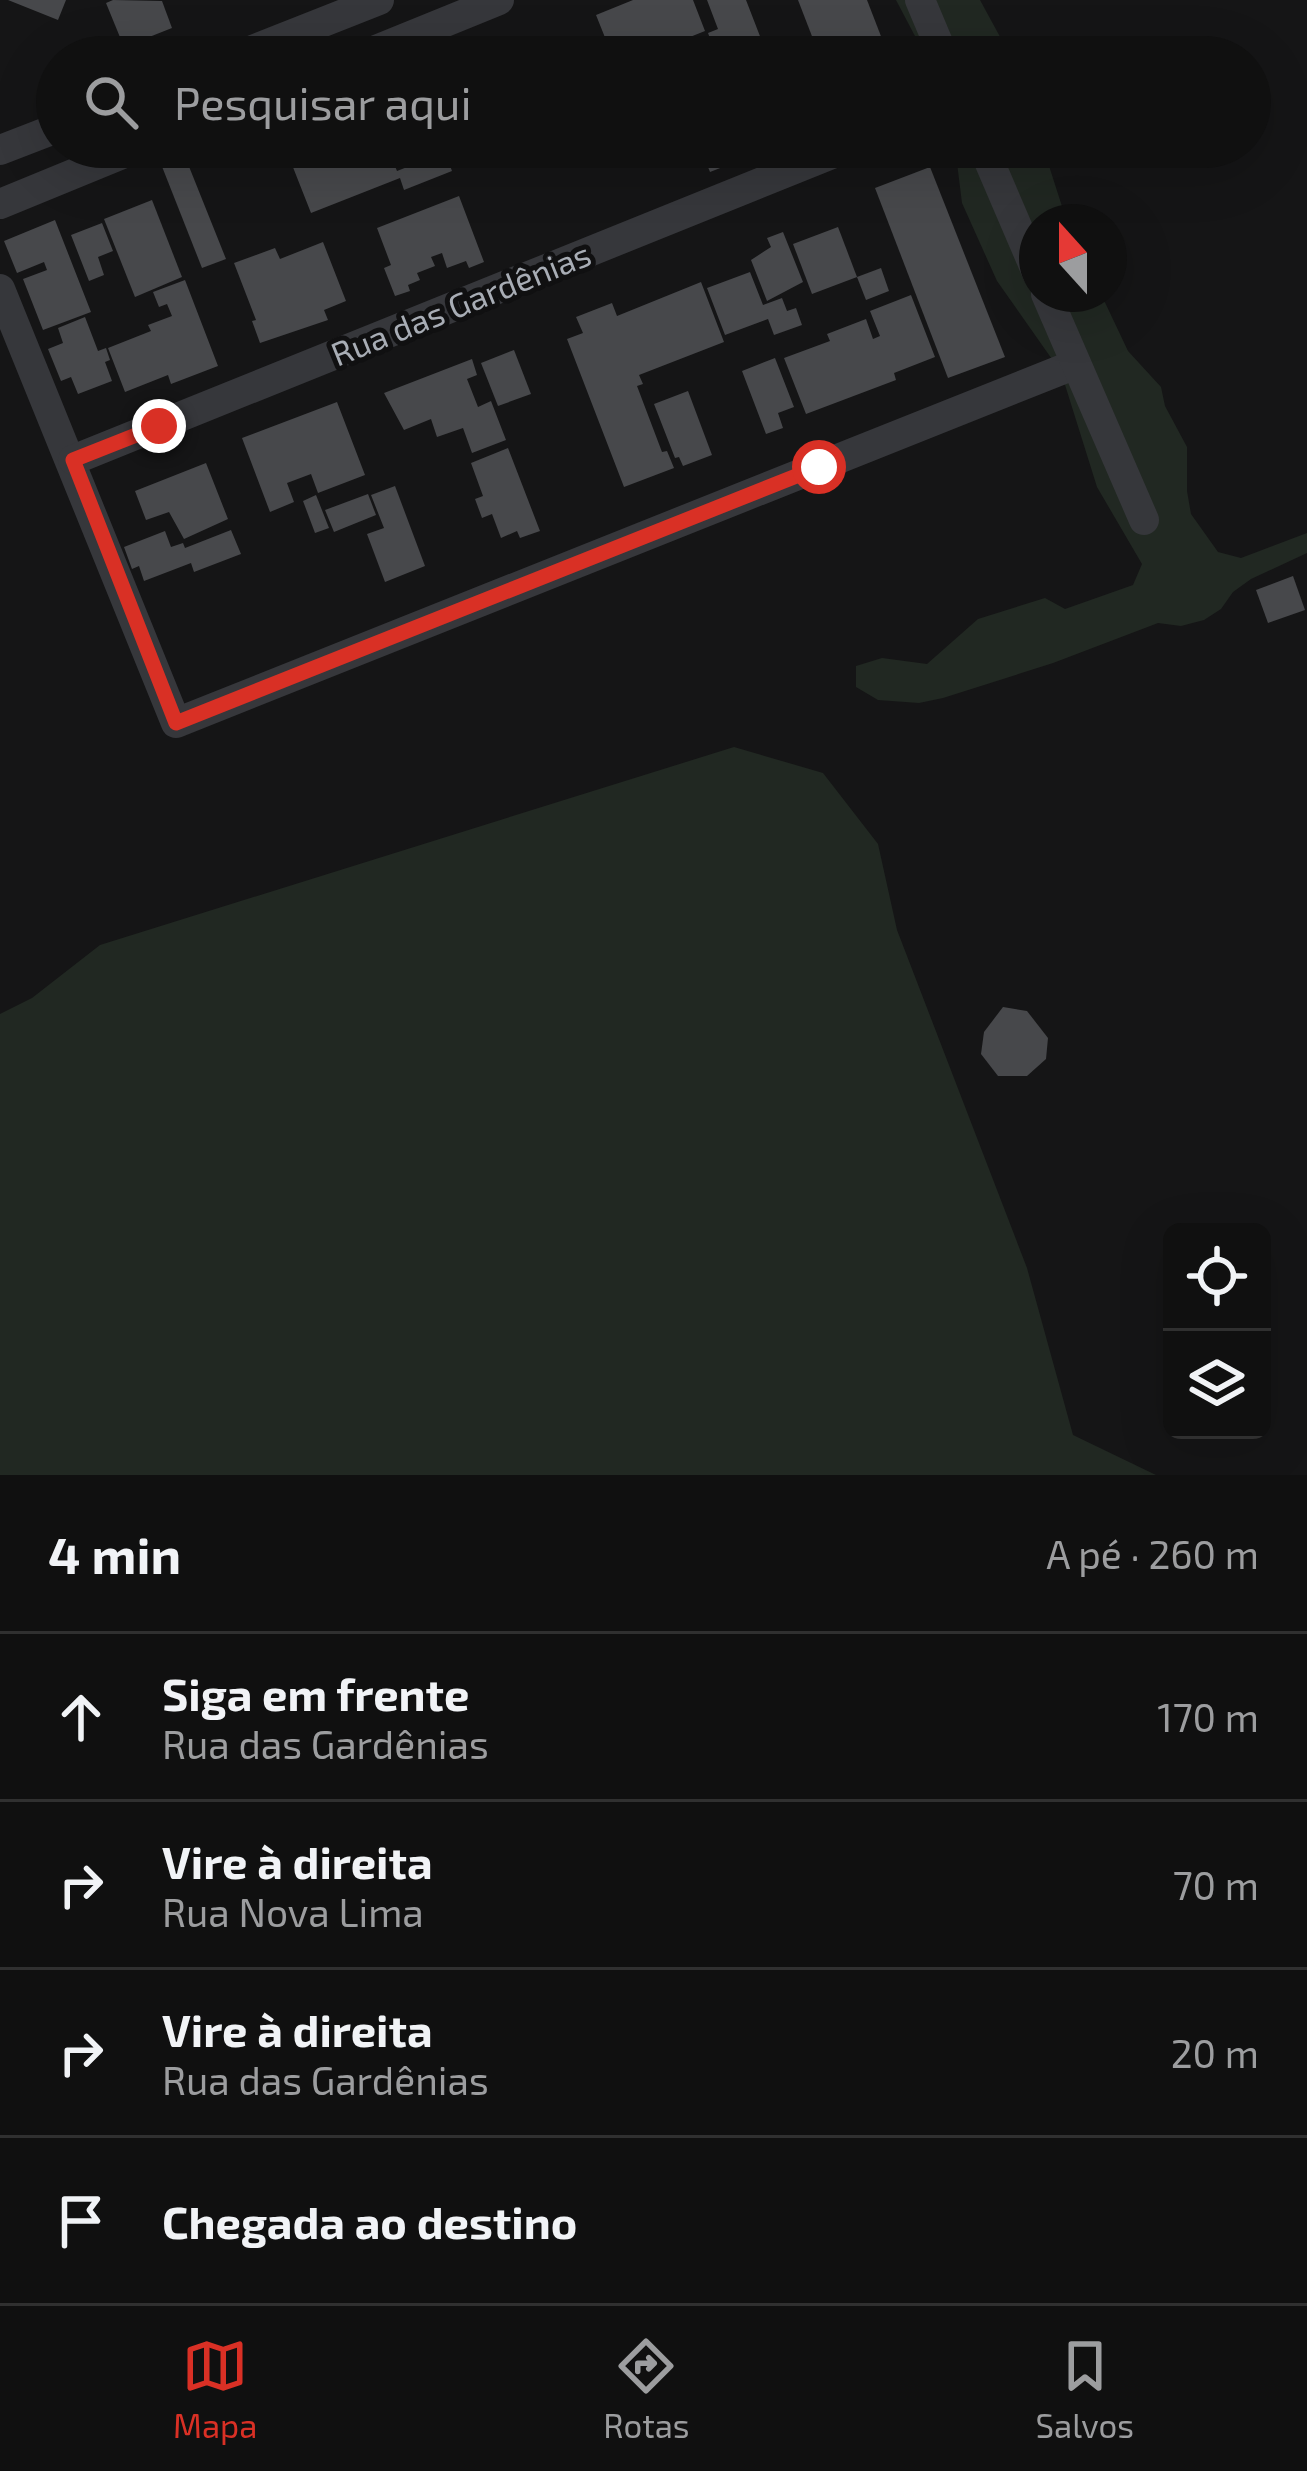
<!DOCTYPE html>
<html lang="pt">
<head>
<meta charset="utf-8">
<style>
  body { margin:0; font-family:"Exo 2",sans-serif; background:#191919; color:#f1f3f6 }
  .controls { position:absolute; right:36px; bottom:36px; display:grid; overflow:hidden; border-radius:18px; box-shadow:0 12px 48px #0002 }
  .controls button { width:108px; height:108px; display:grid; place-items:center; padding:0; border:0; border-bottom:3px solid #303030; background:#101010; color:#f1f3f6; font:60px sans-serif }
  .compass { position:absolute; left:1019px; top:204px; width:108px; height:108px; border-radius:50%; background:#101010; box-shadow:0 12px 48px #0002; rotate:339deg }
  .stop { position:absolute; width:36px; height:36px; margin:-27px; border:9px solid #d93025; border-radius:50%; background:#fff }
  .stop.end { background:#d93025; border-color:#fff; box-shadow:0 3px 12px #0008 }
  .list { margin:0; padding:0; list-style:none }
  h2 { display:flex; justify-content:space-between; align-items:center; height:156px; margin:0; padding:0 48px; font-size:51px }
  h2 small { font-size:39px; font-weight:400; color:#9c9d9f }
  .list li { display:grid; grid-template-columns:78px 1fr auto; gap:36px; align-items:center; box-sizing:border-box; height:168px; padding:0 48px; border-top:3px solid #303030 }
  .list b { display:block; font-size:45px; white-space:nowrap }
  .list p { margin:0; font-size:39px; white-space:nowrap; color:#9c9d9f }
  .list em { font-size:39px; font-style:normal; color:#9c9d9f }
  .icon { flex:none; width:66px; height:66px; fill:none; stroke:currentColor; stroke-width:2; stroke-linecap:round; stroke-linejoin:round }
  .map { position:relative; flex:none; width:1307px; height:1475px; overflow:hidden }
  .search { position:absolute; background:#101010; box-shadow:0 12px 48px #0002; left:36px; right:36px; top:36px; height:132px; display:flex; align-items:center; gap:30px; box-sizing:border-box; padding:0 42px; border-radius:66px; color:#9c9d9f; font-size:45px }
  .sheet { height:828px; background:#101010 }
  nav { display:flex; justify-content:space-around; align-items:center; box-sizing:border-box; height:168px; border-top:3px solid #303030; background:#101010; font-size:33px; color:#9c9d9f }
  nav a { display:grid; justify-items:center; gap:6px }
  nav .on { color:#d93025 }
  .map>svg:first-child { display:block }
  .green { fill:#212822 }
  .building { fill:#47484b }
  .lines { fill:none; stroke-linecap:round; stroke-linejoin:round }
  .street { stroke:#36373b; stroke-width:30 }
  .route { stroke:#d93025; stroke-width:15 }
  .labels { text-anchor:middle; stroke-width:10; stroke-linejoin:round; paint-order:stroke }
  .street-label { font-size:33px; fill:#a8adb5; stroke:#101011 }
</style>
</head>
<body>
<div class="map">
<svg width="1307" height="1475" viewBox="0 0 1307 1475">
  <rect width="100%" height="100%" fill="#151516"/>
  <g class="green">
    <path d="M 896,0 L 980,0 L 1011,57 L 926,57 Z"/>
    <path d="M 955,147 L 1043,147 L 1067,222 L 1037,222 L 1037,294 L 1101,294 L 1128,351 L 1161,387 L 1165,406 L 1187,447 L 1187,491 L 1191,514 L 1218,552 L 1241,558 L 1307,533 L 1307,553 L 1251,579 L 1233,592 L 1221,609 L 1204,620 L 1181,626 L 1158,623 L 1053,663 L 943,698 L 919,703 L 878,700 L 856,687 L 856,666 L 882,658 L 927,664 L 978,619 L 1045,598 L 1065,609 L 1133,585 L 1142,564 L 1097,487 L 1061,372 L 997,281 L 962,203 Z"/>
    <path d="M 734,747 L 823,773 L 878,844 L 897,930 L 1027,1268 L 1073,1435 L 1156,1475 L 0,1475 L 0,1014 L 32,998 L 100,945 Z"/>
  </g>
  <g class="building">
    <path d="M 8,0 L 66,0 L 58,20 Z"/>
    <path d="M 113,0 L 162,1 L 172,28 L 124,47 L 106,3 Z"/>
    <path d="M 633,0 L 693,0 L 705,31 L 660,49 L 664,57 L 632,57 L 626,43 L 610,50 L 596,15 Z"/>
    <path d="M 707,0 L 746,0 L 763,44 L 731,57 L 717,57 L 708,33 L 718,29 Z"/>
    <path d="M 798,0 L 867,0 L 889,57 L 820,57 Z"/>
    <path d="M 556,41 L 562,57 L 516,57 Z"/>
    <path d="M 285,147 L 387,147 L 397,171 L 445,152 L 443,147 L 457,147 L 445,152 L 452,171 L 404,190 L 400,178 L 311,213 Z"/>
    <path d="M 700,147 L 753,147 L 756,154 L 710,172 Z"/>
    <path d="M 184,154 L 226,259 L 202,268 L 161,164 Z"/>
    <path d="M 930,167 L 1005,357 L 948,378 L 875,188 Z"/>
    <path d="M 459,196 L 484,262 L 469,268 L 466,261 L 447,268 L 442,253 L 431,257 L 435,266 L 417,273 L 420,280 L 408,285 L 410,291 L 395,296 L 384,268 L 391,265 L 377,228 Z"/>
    <path d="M 152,200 L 182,277 L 135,297 L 104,219 Z"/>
    <path d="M 55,220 L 91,312 L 43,330 L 23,279 L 47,270 L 44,262 L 17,273 L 4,241 Z"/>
    <path d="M 102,223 L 113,251 L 98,257 L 104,275 L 89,281 L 71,235 Z"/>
    <path d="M 838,227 L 857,277 L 812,294 L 793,244 Z"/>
    <path d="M 783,232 L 803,282 L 767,301 L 751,260 L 771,247 L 767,238 Z"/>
    <path d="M 323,242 L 346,301 L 324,310 L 328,320 L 260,343 L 252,321 L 256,320 L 234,263 L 275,248 L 280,259 Z"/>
    <path d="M 881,268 L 889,291 L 866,300 L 857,277 Z"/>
    <path d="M 750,272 L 763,305 L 782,298 L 787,311 L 796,308 L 802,325 L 774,335 L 768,319 L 725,335 L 707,288 Z"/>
    <path d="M 185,280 L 218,366 L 171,384 L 168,375 L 125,392 L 108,348 L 151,331 L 148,325 L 172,316 L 167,304 L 159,307 L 153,292 Z"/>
    <path d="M 701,282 L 724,342 L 639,375 L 643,384 L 637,386 L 662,452 L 667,451 L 674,468 L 624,487 L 567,339 L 583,333 L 576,317 L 612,303 L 617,316 Z"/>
    <path d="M 911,295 L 935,357 L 894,373 L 896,380 L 806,414 L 784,358 L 830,341 L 827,334 L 866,319 L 873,339 L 880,336 L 870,311 Z"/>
    <path d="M 85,317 L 98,351 L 106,348 L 110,360 L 105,362 L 112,381 L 78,394 L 71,377 L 61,381 L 48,349 L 63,343 L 58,328 Z"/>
    <path d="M 514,350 L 531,394 L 498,406 L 481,363 Z"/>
    <path d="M 775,358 L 794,407 L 778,413 L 783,428 L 766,434 L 742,371 Z"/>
    <path d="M 472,359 L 477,375 L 467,379 L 478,407 L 491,401 L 506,440 L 472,453 L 463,428 L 437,437 L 431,419 L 404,430 L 384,393 Z"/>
    <path d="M 688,391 L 712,455 L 683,466 L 679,457 L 675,458 L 654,404 Z"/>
    <path d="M 337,402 L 365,475 L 318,493 L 311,474 L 287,483 L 294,502 L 270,512 L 242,438 Z"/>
    <path d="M 508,448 L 540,531 L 520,538 L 517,531 L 501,538 L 492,514 L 482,518 L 475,499 L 483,496 L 471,463 Z"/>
    <path d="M 206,463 L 228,519 L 184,539 L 169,512 L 146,520 L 135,491 Z"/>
    <path d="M 395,486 L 425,566 L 385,582 L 367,534 L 384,528 L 371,495 Z"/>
    <path d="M 368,494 L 376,515 L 334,532 L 325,510 Z"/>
    <path d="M 316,495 L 329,528 L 315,533 L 303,501 Z"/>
    <path d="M 231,530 L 241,554 L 194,572 L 191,563 L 144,581 L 139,566 L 132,569 L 124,547 L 165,531 L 171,547 L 183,543 L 185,548 Z"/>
    <path d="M 1293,576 L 1305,610 L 1268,623 L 1256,590 Z"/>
    <path d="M 1003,1007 L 1027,1011 L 1048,1038 L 1046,1059 L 1027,1076 L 998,1076 L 981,1054 L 984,1032 Z"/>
  </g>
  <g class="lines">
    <g class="street">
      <path d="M 920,0 L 944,57"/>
      <path d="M 235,57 L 379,0"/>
      <path d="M 359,57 L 499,0"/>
      <path d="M 983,147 L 1037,273"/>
      <path d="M 0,150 L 57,128"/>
      <path d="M 0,204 L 139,147"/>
      <path d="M 0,289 L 176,723 L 1076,364"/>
      <path d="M 1046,294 L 1144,520"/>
      <path d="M 73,460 L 849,147"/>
    </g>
  </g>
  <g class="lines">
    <path class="route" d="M 159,426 L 73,460 L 176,723 L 819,467"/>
  </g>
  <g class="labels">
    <g class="street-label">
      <text transform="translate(461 304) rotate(-22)" y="12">Rua das Gardênias</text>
    </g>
  </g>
</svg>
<div class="controls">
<button><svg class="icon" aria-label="locate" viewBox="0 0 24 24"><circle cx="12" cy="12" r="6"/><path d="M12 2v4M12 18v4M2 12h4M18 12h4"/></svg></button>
<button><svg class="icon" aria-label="layers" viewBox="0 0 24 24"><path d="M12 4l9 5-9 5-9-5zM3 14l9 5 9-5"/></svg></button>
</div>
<svg class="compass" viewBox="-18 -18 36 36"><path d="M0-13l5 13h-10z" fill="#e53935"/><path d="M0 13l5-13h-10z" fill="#9c9d9f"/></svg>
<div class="stop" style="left:819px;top:467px"></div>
<div class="stop end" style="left:159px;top:426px"></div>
<div class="search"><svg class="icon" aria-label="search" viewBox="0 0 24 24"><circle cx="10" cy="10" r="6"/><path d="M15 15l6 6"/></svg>Pesquisar aqui</div>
</div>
<section class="sheet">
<h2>4 min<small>A pé · 260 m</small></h2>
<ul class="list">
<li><svg class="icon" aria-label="ahead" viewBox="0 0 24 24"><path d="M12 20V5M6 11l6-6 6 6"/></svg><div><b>Siga em frente</b><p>Rua das Gardênias</p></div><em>170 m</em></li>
<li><svg class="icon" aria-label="right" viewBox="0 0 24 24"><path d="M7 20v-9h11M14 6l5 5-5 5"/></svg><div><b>Vire à direita</b><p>Rua Nova Lima</p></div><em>70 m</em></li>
<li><svg class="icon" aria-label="right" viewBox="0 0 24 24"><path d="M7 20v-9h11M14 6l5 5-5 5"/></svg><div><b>Vire à direita</b><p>Rua das Gardênias</p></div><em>20 m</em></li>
<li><svg class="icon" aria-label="arrive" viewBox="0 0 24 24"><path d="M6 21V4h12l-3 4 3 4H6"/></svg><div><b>Chegada ao destino</b></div></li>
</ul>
</section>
<nav>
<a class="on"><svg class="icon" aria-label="map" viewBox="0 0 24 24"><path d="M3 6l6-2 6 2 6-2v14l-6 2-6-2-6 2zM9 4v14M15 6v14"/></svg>Mapa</a>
<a><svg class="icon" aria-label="directions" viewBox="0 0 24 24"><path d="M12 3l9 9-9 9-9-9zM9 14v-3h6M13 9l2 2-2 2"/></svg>Rotas</a>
<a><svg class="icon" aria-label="saved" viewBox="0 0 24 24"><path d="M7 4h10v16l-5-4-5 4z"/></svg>Salvos</a>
</nav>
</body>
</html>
